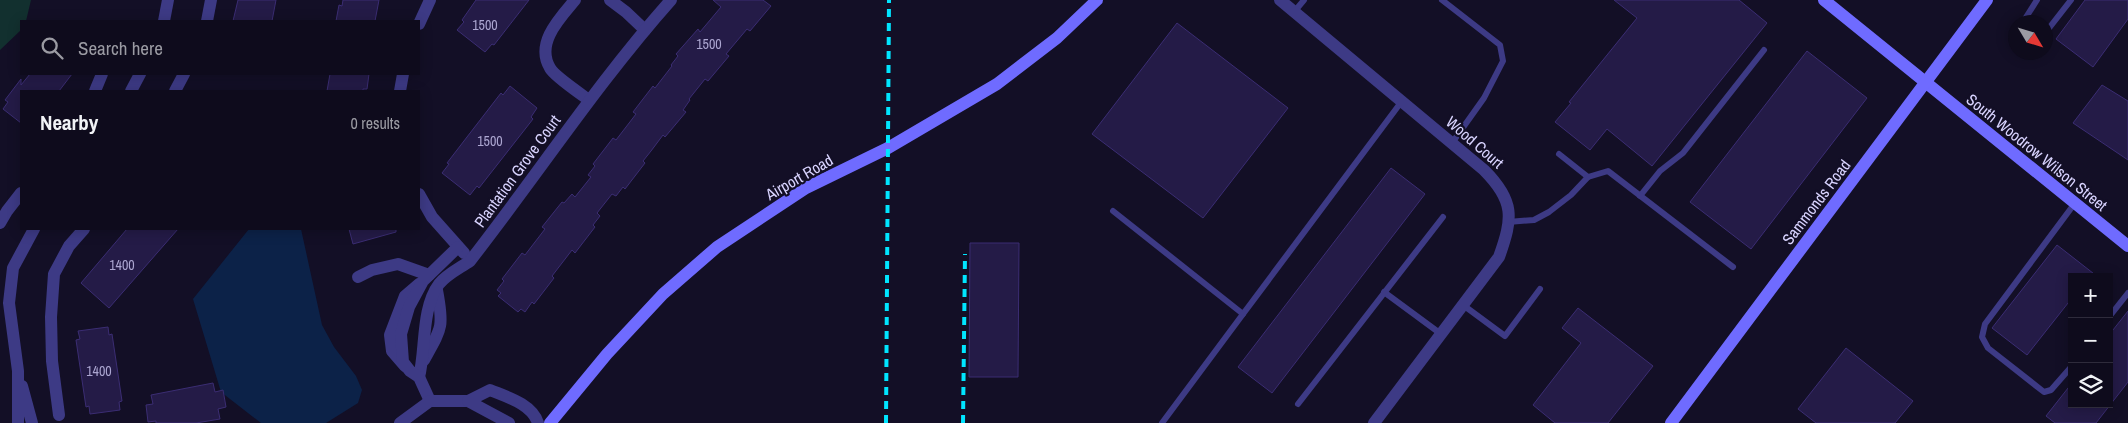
<!DOCTYPE html>
<html lang="en">
<head>
<meta charset="utf-8">
<style>
  body { margin:0; font-family:"Archivo Narrow",sans-serif; background:#171425; color:#f1f3f6 }
  .controls { position:absolute; right:15px; bottom:15px; display:grid; overflow:hidden; border-radius:0px; box-shadow:0 2px 12px #0003 }
  .controls button { width:45px; height:45px; display:grid; place-items:center; padding:0; border:0; border-bottom:1px solid #2e2b3b; background:#0e0b1c; color:#f1f3f6; font:25px sans-serif }
  .compass { position:absolute; left:2008px; top:15px; width:45px; height:45px; border-radius:50%; background:#0e0b1c; box-shadow:0 2px 12px #0003; rotate:128deg }
  .list { margin:0; padding:0; list-style:none }
  h2 { display:flex; justify-content:space-between; align-items:center; height:65px; margin:0; padding:0 20px; font-size:21px }
  h2 small { font-size:16px; font-weight:400; color:#9b9ba3 }
  .icon { flex:none; width:28px; height:28px; fill:none; stroke:currentColor; stroke-width:2; stroke-linecap:round; stroke-linejoin:round }
  .map { position:relative; flex:none; width:2128px; height:423px; overflow:hidden }
  .search { position:absolute; background:#0e0b1c; box-shadow:0 2px 12px #0003; left:20px; top:20px; width:400px; height:55px; display:flex; align-items:center; gap:12px; box-sizing:border-box; padding:0 18px; border-radius:0px; color:#9b9ba3; font-size:19px }
  .panel { position:absolute; background:#0e0b1c; box-shadow:0 2px 12px #0003; left:20px; top:90px; width:400px; height:140px; border-radius:0px }
  .map>svg:first-child { display:block }
  .green { fill:#12302f }
  .water { fill:#0c2248 }
  .building { fill:#241b47; stroke:#3b2d73 }
  .lines { fill:none; stroke-linecap:round; stroke-linejoin:round }
  .lane { stroke:#3d3a85; stroke-width:6 }
  .street { stroke:#3d3a85; stroke-width:12 }
  .secondary { stroke:#6f6bff; stroke-width:12 }
  .rail { stroke:#00e5ff; stroke-width:4; stroke-dasharray:8 6; stroke-linecap:butt }
  .labels { text-anchor:middle; stroke-width:4.5; stroke-linejoin:round; paint-order:stroke }
  .number-label { font-size:14px; fill:#aca6d1 }
  .street-label { font-size:16px; fill:#d9d4ff; stroke:#130f26 }
</style>
</head>
<body>
<div class="map">
<svg width="2128" height="423" viewBox="0 0 2128 423">
  <rect width="100%" height="100%" fill="#130f26"/>
  <path class="green" d="M 0,0 L 31,0 L 26,21 L 21,21 L 21,30 L 0,50 Z"/>
  <path class="water" d="M 249,229 L 301,229 L 322,325 L 334,347 L 356,376 L 362,390 L 358,403 L 326,423 L 261,423 L 221,392 L 193,299 Z"/>
  <g class="building">
    <path d="M 238,0 L 276,0 L 272,21 L 233,21 Z"/>
    <path d="M 343,0 L 379,0 L 375,21 L 336,21 L 339,5 L 342,6 Z"/>
    <path d="M 476,0 L 529,0 L 494,45 L 492,44 L 485,52 L 457,30 L 464,22 L 462,20 Z"/>
    <path d="M 713,0 L 763,0 L 771,6 L 750,31 L 747,29 L 726,54 L 729,56 L 708,81 L 705,79 L 689,99 L 690,100 L 683,110 L 686,112 L 665,137 L 663,135 L 651,151 L 643,161 L 645,163 L 625,189 L 623,187 L 616,196 L 612,194 L 597,213 L 600,216 L 593,225 L 595,227 L 575,253 L 572,250 L 552,276 L 554,278 L 534,304 L 532,302 L 525,312 L 521,309 L 518,312 L 498,296 L 501,293 L 497,290 L 504,281 L 502,279 L 522,253 L 525,255 L 545,229 L 542,227 L 562,202 L 564,203 L 572,194 L 575,197 L 591,177 L 588,175 L 595,166 L 593,164 L 613,138 L 616,140 L 636,114 L 633,112 L 653,86 L 655,88 L 672,66 L 671,65 L 678,56 L 676,54 L 698,29 L 700,32 L 721,7 Z"/>
    <path d="M 1614,0 L 1739,0 L 1767,23 L 1652,166 L 1607,129 L 1590,150 L 1555,122 L 1571,103 L 1569,102 L 1637,18 Z"/>
    <path d="M 2085,0 L 2128,0 L 2128,19 L 2093,67 L 2056,39 Z"/>
    <path d="M 1177,23 L 1288,108 L 1203,218 L 1092,134 Z"/>
    <path d="M 1807,51 L 1867,98 L 1751,249 L 1690,202 Z"/>
    <path d="M 30,74 L 72,74 L 59,91 L 21,91 L 21,123 L 3,109 L 8,102 L 5,100 L 21,79 L 21,85 Z"/>
    <path d="M 330,74 L 369,74 L 367,89 L 363,89 L 363,91 L 327,91 Z"/>
    <path d="M 2102,85 L 2128,101 L 2128,160 L 2073,123 Z"/>
    <path d="M 510,86 L 537,108 L 531,117 L 533,119 L 479,188 L 477,186 L 470,195 L 442,173 L 449,164 L 447,163 L 467,137 L 501,93 L 503,95 Z"/>
    <path d="M 1391,168 L 1425,194 L 1272,393 L 1238,367 Z"/>
    <path d="M 127,229 L 178,229 L 109,308 L 81,283 Z"/>
    <path d="M 349,229 L 396,229 L 396,232 L 353,244 Z"/>
    <path d="M 970,243 L 1019,243 L 1018,377 L 969,377 Z"/>
    <path d="M 2057,245 L 2098,277 L 2072,277 L 2072,298 L 2027,355 L 1992,328 Z"/>
    <path d="M 1578,308 L 1653,366 L 1608,423 L 1555,423 L 1533,405 L 1581,343 L 1562,328 Z"/>
    <path d="M 2128,311 L 2128,382 L 2096,423 L 2055,423 L 2046,416 L 2072,383 L 2072,404 L 2109,404 L 2109,335 Z"/>
    <path d="M 108,327 L 109,335 L 112,334 L 122,401 L 119,402 L 120,410 L 90,414 L 89,406 L 86,407 L 76,340 L 80,339 L 78,331 Z"/>
    <path d="M 1846,348 L 1913,401 L 1895,423 L 1816,423 L 1798,409 Z"/>
    <path d="M 213,383 L 215,392 L 223,390 L 226,407 L 218,409 L 220,419 L 196,423 L 156,423 L 156,421 L 148,422 L 146,405 L 153,404 L 151,395 Z"/>
  </g>
  <g class="lines">
    <g class="lane">
      <path d="M 1442,0 L 1500,45 L 1503,61 L 1484,98 L 1452,143"/>
      <path d="M 1294,12 L 1304,0"/>
      <path d="M 2023,22 L 2037,0"/>
      <path d="M 2046,32 L 2071,0"/>
      <path d="M 2016,34 L 2013,37 L 2016,42"/>
      <path d="M 1559,154 L 1588,177"/>
      <path d="M 1640,196 L 1660,171 L 1683,153 L 1764,50"/>
      <path d="M 1113,211 L 1243,314 L 1402,101"/>
      <path d="M 1508,222 L 1534,220 L 1549,212 L 1571,195 L 1588,177 L 1608,171 L 1733,267"/>
      <path d="M 1384,292 L 1441,334"/>
      <path d="M 1463,305 L 1505,336 L 1540,289"/>
      <path d="M 2109,317 L 2128,293"/>
      <path d="M 2072,366 L 2051,390 L 2044,392 L 1988,348 L 1982,337 L 1985,324 L 2075,203"/>
      <path d="M 1298,404 L 1443,217"/>
      <path d="M 1162,423 L 1243,314"/>
    </g>
    <g class="street">
      <path d="M 575,0 C 560,18 535,43 550,68 C 554,76 581,94 589,100"/>
      <path d="M 610,0 L 626,12 L 645,30"/>
      <path d="M 1280,0 L 1484,170 C 1515,201 1513,218 1499,257 L 1374,423"/>
      <path d="M 164,21 L 168,0"/>
      <path d="M 207,21 L 211,0"/>
      <path d="M 419,24 L 430,0"/>
      <path d="M 95,91 L 102,74"/>
      <path d="M 131,91 L 140,74"/>
      <path d="M 175,91 L 184,74"/>
      <path d="M 400,91 L 403,74"/>
      <path d="M 419,194 L 432,217 L 464,253"/>
      <path d="M 0,223 L 7,211 L 21,193"/>
      <path d="M 358,277 L 372,270 L 398,264 L 429,275"/>
      <path d="M 424,360 C 442,328 444,327 437,290"/>
      <path d="M 405,366 L 392,351 L 390,335 L 405,296 L 419,284"/>
      <path d="M 419,377 C 426,350 421,308 439,284 C 447,274 460,268 470,261 C 538,174 598,82 671,0"/>
      <path d="M 22,386 L 32,423"/>
      <path d="M 430,401 L 419,377 L 410,371 L 403,362 L 401,334 L 409,307 L 423,281 L 458,247"/>
      <path d="M 59,415 L 52,361 L 51,317 L 54,274 L 69,246 L 84,229"/>
      <path d="M 18,423 L 18,371 L 9,303 L 13,268 L 34,229"/>
      <path d="M 400,423 L 430,401 L 468,401"/>
      <path d="M 509,423 L 468,401 L 490,390 C 507,397 532,404 538,423"/>
    </g>
    <g class="secondary">
      <path d="M 1824,0 L 2128,246"/>
      <path d="M 550,423 L 607,354 L 663,294 L 717,247 L 806,188 L 888,148 L 997,84 L 1057,38 L 1097,0"/>
      <path d="M 1671,423 L 1987,0"/>
    </g>
    <g class="rail">
      <path d="M 886,423 L 889,0"/>
      <path d="M 963,423 L 965,254"/>
    </g>
  </g>
  <g class="labels">
    <g class="number-label">
      <text x="485" y="30">1500</text>
      <text x="709" y="49">1500</text>
      <text x="490" y="146">1500</text>
      <text x="122" y="270">1400</text>
      <text x="99" y="376">1400</text>
    </g>
    <g class="street-label">
      <text transform="translate(1475 142) rotate(41)" y="6">Wood Court</text>
      <text transform="translate(2037 152) rotate(39)" y="6">South Woodrow Wilson Street</text>
      <text transform="translate(517 171) rotate(-54)" y="6">Plantation Grove Court</text>
      <text transform="translate(799 177) rotate(-30)" y="6">Airport Road</text>
      <text transform="translate(1816 202) rotate(-53)" y="6">Sammonds Road</text>
    </g>
  </g>
</svg>
<div class="controls">
<button>+</button>
<button>−</button>
<button><svg class="icon" aria-label="layers" viewBox="0 0 24 24"><path d="M12 4l9 5-9 5-9-5zM3 14l9 5 9-5"/></svg></button>
</div>
<svg class="compass" viewBox="-18 -18 36 36"><path d="M0-13l5 13h-10z" fill="#e53935"/><path d="M0 13l5-13h-10z" fill="#9b9ba3"/></svg>
<div class="search"><svg class="icon" aria-label="search" viewBox="0 0 24 24"><circle cx="10" cy="10" r="6"/><path d="M15 15l6 6"/></svg>Search here</div>
<section class="panel">
<h2>Nearby<small>0 results</small></h2>
<ul class="list">
</ul>
</section>
</div>
</body>
</html>
